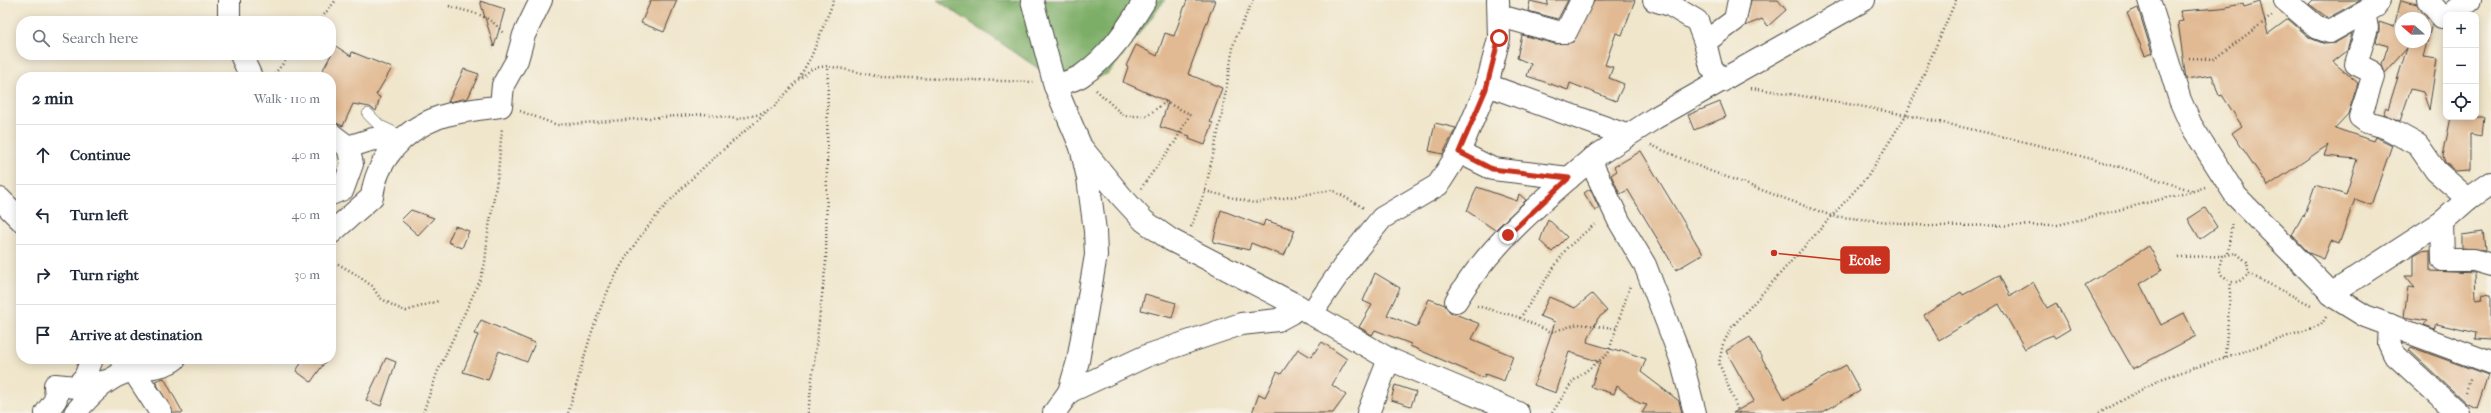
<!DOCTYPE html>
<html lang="en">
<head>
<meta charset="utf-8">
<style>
  body { margin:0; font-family:"IM FELL French Canon",serif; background:#f2f2f3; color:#1f2937 }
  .controls { position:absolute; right:12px; top:12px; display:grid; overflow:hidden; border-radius:8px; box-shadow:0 2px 10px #0003 }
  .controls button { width:36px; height:36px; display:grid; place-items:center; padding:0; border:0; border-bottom:1px solid #e0e1e3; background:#fff; color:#1f2937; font:20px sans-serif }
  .compass { position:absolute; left:2395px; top:12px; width:36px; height:36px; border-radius:50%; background:#fff; box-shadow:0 2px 10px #0003; rotate:290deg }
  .stop { position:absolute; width:12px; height:12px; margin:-9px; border:3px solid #c8321e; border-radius:50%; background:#fff }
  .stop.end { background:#c8321e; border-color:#fff; box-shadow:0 1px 4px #0008 }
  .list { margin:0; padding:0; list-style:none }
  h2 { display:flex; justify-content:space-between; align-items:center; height:52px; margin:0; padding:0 16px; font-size:17px }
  h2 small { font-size:13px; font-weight:400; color:#747a83 }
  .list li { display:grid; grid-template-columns:26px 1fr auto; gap:12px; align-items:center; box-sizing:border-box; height:60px; padding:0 16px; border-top:1px solid #e0e1e3 }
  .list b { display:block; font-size:15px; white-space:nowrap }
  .list em { font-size:13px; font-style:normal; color:#747a83 }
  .icon { flex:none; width:22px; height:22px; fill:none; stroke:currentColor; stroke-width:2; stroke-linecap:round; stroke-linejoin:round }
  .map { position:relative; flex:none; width:2491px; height:413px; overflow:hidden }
  .search { position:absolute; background:#fff; box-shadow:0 2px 10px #0003; left:16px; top:16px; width:320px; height:44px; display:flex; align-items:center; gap:10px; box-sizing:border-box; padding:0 14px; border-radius:16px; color:#747a83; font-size:15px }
  .panel { position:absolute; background:#fff; box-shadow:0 2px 10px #0003; left:16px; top:72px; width:320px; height:292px; border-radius:16px }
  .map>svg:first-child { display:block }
  .forest { fill:#7dae68; stroke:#546c4a }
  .building { fill:#e1b992; fill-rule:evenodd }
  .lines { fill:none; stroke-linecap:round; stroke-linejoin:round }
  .lane-casing { stroke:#494743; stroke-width:12 }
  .street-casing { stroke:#494743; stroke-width:24 }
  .path { stroke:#494743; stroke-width:2.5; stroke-dasharray:1 3; stroke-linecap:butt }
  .lane { stroke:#fff; stroke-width:11 }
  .street { stroke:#fff; stroke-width:22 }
  .route { stroke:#c8321e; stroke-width:5 }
  .leader { fill:none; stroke:#c8321e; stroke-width:1.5 }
  .callout-dot { fill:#c8321e; stroke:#f7f3e8; stroke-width:1.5 }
  .callout { fill:#c8321e; stroke:#c8321e; stroke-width:1.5 }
  .callout-label { font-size:14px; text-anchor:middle; font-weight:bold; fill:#fff }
</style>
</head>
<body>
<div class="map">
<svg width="2491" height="413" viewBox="0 0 2491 413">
  <rect width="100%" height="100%" fill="#f7f3e8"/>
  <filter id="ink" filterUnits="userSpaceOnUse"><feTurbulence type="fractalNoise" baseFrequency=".025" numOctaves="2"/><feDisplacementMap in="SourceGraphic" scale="8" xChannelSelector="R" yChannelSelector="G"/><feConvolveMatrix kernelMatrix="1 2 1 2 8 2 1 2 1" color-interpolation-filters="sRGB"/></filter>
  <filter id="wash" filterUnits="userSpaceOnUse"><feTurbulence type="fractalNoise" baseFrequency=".012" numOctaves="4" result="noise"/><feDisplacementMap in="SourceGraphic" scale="16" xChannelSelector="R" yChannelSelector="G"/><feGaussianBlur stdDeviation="0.9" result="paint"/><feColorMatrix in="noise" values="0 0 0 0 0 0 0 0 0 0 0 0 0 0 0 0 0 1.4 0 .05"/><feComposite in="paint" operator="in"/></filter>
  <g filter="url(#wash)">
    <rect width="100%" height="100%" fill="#f0e6cc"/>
    <path class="forest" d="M 937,0 L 1165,0 L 1109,73 L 1081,84 L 1060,83 Z"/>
    <g id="blocks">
      <g class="building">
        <path d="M 651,0 L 677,0 L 664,32 L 641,23 Z"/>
        <path d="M 1187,0 L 1215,0 L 1188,74 L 1222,88 L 1210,122 L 1213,123 L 1205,145 L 1189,139 L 1190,136 L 1160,127 L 1168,102 L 1123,82 L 1128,67 L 1126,66 L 1136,45 L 1157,56 L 1165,33 L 1174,36 Z"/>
        <path d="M 1548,0 L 1568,0 L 1558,19 L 1528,11 L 1530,1 L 1547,5 Z"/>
        <path d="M 1594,0 L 1635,0 L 1622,35 L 1616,33 L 1605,65 L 1613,67 L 1609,78 L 1624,84 L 1616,101 L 1570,83 L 1568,90 L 1527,76 L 1531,64 L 1517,58 L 1522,35 L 1555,44 L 1573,42 Z"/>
        <path d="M 1751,0 L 1778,0 L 1786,10 L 1768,26 L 1762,19 L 1745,26 Z"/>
        <path d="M 2313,0 L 2361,0 L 2328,18 L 2309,4 Z"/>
        <path d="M 2401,0 L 2417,4 L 2432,24 L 2423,57 L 2437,59 L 2429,110 L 2423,92 L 2411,89 L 2400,121 L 2383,114 L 2386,107 L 2388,109 L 2407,48 L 2385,73 L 2382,64 L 2388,46 L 2376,42 L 2379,31 L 2379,22 L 2394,27 ZM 2401,18 L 2425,18 L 2425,42 L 2401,42 Z"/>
        <path d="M 480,1 L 505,9 L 494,47 Z"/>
        <path d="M 2260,2 L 2268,34 L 2288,19 L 2310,38 L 2325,44 L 2335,43 L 2352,33 L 2347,51 L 2333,62 L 2358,83 L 2348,114 L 2335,128 L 2373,141 L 2375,137 L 2382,140 L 2392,145 L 2371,205 L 2355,199 L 2339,244 L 2331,241 L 2324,259 L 2309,253 L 2292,235 L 2303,215 L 2304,217 L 2315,185 L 2346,195 L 2357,159 L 2324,156 L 2328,145 L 2268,186 L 2232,133 L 2242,126 L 2222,95 L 2219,96 L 2212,75 L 2186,79 L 2178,22 L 2183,21 L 2180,11 L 2220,8 L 2243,4 L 2244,7 Z"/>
        <path d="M 2138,8 L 2152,53 L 2145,56 L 2127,13 Z"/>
        <path d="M 331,43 L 351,56 L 352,52 L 392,68 L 376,95 L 380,97 L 376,111 L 370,107 L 353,104 L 343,126 L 331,121 L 331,77 L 319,77 L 331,55 Z"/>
        <path d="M 464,69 L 479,74 L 468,98 L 448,102 Z"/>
        <path d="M 1720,102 L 1726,117 L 1694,130 L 1688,115 Z"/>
        <path d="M 2451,117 L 2484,117 L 2482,136 L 2470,134 L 2470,170 L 2455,171 L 2445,162 L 2443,156 Z"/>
        <path d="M 1435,123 L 1456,128 L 1443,154 L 1429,151 Z"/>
        <path d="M 1641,151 L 1703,254 L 1676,270 L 1628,190 L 1620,194 L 1611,175 L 1617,171 L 1614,167 Z"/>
        <path d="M 1477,187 L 1517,201 L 1519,194 L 1526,200 L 1495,230 L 1467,211 Z"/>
        <path d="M 1590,189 L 1599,208 L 1595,211 L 1584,193 Z"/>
        <path d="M 2205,208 L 2217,227 L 2200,239 L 2188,219 Z"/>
        <path d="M 411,210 L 434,218 L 418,235 L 401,220 Z"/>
        <path d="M 1221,210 L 1263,226 L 1265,220 L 1295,230 L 1284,256 L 1251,243 L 1249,250 L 1213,242 Z"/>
        <path d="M 1548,219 L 1567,237 L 1552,252 L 1540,241 Z"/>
        <path d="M 455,226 L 469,231 L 462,248 L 448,242 Z"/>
        <path d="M 2483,232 L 2485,250 L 2462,248 L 2462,235 Z"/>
        <path d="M 2149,246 L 2162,270 L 2140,284 L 2161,325 L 2184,313 L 2196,336 L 2133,369 L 2085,285 Z"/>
        <path d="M 2430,250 L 2430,271 L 2475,273 L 2476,300 L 2482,299 L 2483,294 L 2491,295 L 2491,340 L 2475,339 L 2476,333 L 2437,324 L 2435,329 L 2424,325 L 2427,321 L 2404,317 L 2408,287 L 2415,288 L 2405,276 L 2414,276 L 2414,255 L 2421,251 Z"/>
        <path d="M 1375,273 L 1400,288 L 1387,315 L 1417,327 L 1429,299 L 1445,305 L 1450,312 L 1480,324 L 1472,339 L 1513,356 L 1504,381 L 1485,374 L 1484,378 L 1410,346 L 1411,344 L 1375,330 L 1372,335 L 1359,327 L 1372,305 L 1363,301 Z"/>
        <path d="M 1999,275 L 2010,296 L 2033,282 L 2047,308 L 2056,303 L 2070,329 L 2055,338 L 2053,335 L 2040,340 L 2025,349 L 1999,304 L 1939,340 L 1924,315 L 1961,292 L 1963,295 Z"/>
        <path d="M 1145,294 L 1176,303 L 1172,318 L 1141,310 Z"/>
        <path d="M 1592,294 L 1607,311 L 1598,318 L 1587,342 L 1620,352 L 1621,350 L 1646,359 L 1641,372 L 1679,401 L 1682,413 L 1642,413 L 1647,405 L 1639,403 L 1617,386 L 1614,394 L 1591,387 L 1600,362 L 1569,352 L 1556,393 L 1534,385 L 1555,322 L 1540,316 L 1549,297 L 1575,308 Z"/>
        <path d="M 481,320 L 535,343 L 527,362 L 499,351 L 488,380 L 463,372 L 478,335 L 474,334 Z"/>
        <path d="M 1750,337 L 1785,399 L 1846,365 L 1860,391 L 1821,413 L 1733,413 L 1754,401 L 1726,351 Z"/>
        <path d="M 1322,342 L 1347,359 L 1332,385 L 1346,395 L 1333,413 L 1252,413 L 1259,394 L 1265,397 L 1277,372 L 1281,374 L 1298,349 L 1311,357 Z"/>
        <path d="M 2411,347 L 2488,375 L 2477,408 L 2467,404 L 2409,350 Z"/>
        <path d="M 386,358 L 396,362 L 381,406 L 366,400 Z"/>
        <path d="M 304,359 L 327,359 L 311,382 L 296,371 Z"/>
        <path d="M 164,378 L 183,413 L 173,413 L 155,381 Z"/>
        <path d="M 1395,385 L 1416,392 L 1411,406 L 1391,400 Z"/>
      </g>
    </g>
  </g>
  <g filter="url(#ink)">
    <use href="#blocks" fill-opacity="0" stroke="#494743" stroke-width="1"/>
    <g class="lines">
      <defs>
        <path id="lane" d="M 368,114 L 380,126 L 397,134"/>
        <g id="street">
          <path d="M 229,0 L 229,21"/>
          <path d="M 1032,0 L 1055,86 L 1081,147 L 1088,178 L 1095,231 L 1096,255 L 1078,361 L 1069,392 L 1054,413"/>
          <path d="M 1654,0 L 1670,5 L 1697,21 L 1705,42 L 1711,67 L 1722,81"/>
          <path d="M 2149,0 L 2180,100 L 2191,125 L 2236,196 L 2336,298 L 2365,316 L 2491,363"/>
          <path d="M 2285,0 L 2318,28 L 2329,32 L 2376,6 L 2379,0"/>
          <path d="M 2428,0 L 2442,17 L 2446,17"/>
          <path d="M 2364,13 L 2367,28 L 2356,64 L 2372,72 L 2373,77 L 2360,117 L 2367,122 L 2387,128 L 2418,145 L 2436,171 L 2468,199"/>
          <path d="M 2450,15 L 2470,0"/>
          <path d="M 1500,16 L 1558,32 L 1566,32 L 1582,0"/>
          <path d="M 1705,42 L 1735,20 L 1739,0"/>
          <path d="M 241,55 L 251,77"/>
          <path d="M 1487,85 L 1626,135"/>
          <path d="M 1055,86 C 1064,83 1074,80 1081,76 C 1109,57 1128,28 1145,0"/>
          <path d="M 331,134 L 348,147 L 373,139 L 400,140"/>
          <path d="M 1081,147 L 1121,196 L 1144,221 L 1171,240 L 1298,306 L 1389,359 L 1518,413"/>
          <path d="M 1459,152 L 1493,169 L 1569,178"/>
          <path d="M 331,194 L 343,189 L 352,164 L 348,147"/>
          <path d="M 0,199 L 21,220"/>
          <path d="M 2442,222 L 2443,260 L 2474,260 L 2491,265"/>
          <path d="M 331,233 L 372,197 C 376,160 403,131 437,118 C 455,111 482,109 501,106 L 503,85 L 517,60 L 524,35 L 541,0"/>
          <path d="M 2331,294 L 2442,222 L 2468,199 L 2491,183"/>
          <path d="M 1456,301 C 1489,245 1541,202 1590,160"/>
          <path d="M 1311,314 L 1348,260 L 1382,218 L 1438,185 L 1459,152 L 1486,89 L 1499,38 L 1498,0"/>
          <path d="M 2390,325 L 2389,343 L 2394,354 L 2458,413"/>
          <path d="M 123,362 L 133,370 L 161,413"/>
          <path d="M 76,387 L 85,377 L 92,359"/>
          <path d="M 1069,392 L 1146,356 L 1241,324 L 1278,320 L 1291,313 L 1298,306"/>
          <path d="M 46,413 L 56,399 L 55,385 L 76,387 L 107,381"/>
          <path d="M 75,413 C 91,394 109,375 134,370 C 147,367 164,368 175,359"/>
          <path d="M 1368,413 L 1389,359"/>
          <path d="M 1695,413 L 1681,359 L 1645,265 L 1619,221 L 1590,160 L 1655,118 L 1864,0"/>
        </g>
      </defs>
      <use href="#lane" class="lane-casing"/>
      <use href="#street" class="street-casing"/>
      <g class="path">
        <path d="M 449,6 C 472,14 487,12 503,33"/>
        <path d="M 319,21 L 336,0"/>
        <path d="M 2189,58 L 2214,59 L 2272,16"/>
        <path d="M 272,77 L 290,55"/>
        <path d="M 799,78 L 811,57 L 834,0"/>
        <path d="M 1751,88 C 1868,105 1984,130 2099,161 C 2131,169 2162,182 2194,191"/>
        <path d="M 1096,90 L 1124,116 L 1147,116 L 1165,102 L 1190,114 L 1175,142 L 1141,188"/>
        <path d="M 520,111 L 557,125 L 704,114 L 737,119 L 761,114 L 774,107 L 798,80 L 813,68 L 828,66 L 881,77 L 1033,82"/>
        <path d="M 1651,145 L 1705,169 L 1832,216 L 1928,226 L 2058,225 L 2194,191 L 2205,187"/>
        <path d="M 1205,191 L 1254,203 L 1332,190 L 1364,208"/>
        <path d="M 1191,227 L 1205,191 L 1221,119 L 1234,42 L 1253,0"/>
        <path d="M 2228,253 L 2232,222"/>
        <path d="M 2178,257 L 2222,256"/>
        <path d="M 331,260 L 354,273 L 372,286 L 380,298 L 396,307 L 406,311 L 438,301"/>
        <path d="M 2249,274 L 2313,306"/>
        <path d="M 1477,306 L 1515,316 L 1551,332 L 1578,324 L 1616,328"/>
        <path d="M 1520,318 L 1567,248 L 1596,223"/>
        <path d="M 2225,357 L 2231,282 L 2238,282 L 2249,274 L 2247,262 L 2236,253 L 2222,256 L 2219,269 L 2222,275 L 2231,282"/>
        <path d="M 2466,392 L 2471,377"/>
        <path d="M 423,413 L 437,373 L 480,280 L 485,263 L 488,233 L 498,174 L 502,127"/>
        <path d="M 568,413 C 580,376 588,336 604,300 C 636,222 705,164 769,111"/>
        <path d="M 808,413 L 826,262 L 828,66"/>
        <path d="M 1552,413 L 1573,381 L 1608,354 L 1630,286"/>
        <path d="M 1739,413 L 1719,363 L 1723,344 L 1732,327 L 1868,176 L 1906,115 L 1956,0"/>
        <path d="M 2099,413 L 2161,379 L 2321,325 L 2326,317"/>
      </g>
      <use href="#lane" class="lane"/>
      <use href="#street" class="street"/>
    </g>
  </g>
  <g class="lines" filter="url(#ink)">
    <path class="route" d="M 1499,38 L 1486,89 L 1459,152 L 1492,169 L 1569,178 L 1508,235"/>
  </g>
  <path class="leader" d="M1774 253L1841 260"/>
  <circle class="callout-dot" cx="1774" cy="253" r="4"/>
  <rect class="callout" x="1841" y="247" width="48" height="26" rx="4"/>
  <g class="callout-label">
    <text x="1865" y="265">Ecole</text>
  </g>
</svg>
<div class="controls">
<button>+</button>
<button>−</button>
<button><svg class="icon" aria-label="locate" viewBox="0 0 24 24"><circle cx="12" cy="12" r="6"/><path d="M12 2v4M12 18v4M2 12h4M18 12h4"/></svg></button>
</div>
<svg class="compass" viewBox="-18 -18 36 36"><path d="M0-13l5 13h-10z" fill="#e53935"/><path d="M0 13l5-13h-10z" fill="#747a83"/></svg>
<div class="stop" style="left:1499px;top:38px"></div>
<div class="stop end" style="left:1508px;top:235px"></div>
<div class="search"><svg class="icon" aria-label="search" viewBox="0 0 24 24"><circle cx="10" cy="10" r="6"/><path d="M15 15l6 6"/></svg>Search here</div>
<section class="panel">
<h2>2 min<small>Walk · 110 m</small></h2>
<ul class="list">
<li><svg class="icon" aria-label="ahead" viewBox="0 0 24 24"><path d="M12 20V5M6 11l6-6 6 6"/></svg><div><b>Continue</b></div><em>40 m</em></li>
<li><svg class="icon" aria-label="left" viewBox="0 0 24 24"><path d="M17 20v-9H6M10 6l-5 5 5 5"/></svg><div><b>Turn left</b></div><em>40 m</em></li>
<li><svg class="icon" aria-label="right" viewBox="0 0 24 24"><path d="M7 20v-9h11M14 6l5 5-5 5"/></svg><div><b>Turn right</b></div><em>30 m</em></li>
<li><svg class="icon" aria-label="arrive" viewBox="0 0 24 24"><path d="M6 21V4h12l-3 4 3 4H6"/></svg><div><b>Arrive at destination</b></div></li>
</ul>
</section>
</div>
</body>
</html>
